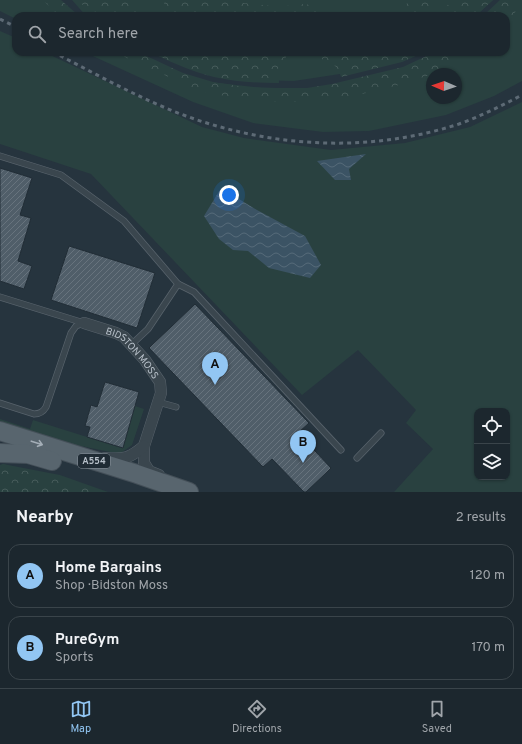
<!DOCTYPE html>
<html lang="en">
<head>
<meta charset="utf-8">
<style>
  body { margin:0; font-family:Overpass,sans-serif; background:#29333a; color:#f1f3f6 }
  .controls { position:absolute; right:12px; bottom:12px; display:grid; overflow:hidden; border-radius:8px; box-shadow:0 1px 3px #0004 }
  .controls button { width:36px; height:36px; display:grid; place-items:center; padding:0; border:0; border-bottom:1px solid #3a444a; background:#1c272e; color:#f1f3f6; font:20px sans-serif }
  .compass { position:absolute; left:426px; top:68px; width:36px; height:36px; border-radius:50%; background:#1c272e; box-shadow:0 1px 3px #0004; rotate:272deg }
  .you { position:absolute; left:229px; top:195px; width:14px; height:14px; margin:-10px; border:3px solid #fff; border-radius:50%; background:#1a73e8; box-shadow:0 0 0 6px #1a73e833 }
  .badge { display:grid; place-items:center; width:26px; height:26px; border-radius:50%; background:#92c6f3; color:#111; font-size:13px; font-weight:700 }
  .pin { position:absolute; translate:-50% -33px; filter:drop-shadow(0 1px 2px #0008) }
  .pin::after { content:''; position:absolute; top:21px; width:14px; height:12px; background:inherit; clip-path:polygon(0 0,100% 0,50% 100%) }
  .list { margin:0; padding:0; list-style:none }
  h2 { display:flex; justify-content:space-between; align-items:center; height:52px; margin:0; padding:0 16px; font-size:17px }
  h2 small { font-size:13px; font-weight:400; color:#a0a5aa }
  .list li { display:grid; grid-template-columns:26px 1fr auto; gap:12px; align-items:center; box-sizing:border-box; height:64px; margin:0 8px 8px; padding:0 8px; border:1px solid #3a444a; border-radius:12px }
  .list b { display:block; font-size:15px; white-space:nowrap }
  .list p { margin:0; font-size:13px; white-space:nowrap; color:#a0a5aa }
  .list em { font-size:13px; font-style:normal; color:#a0a5aa }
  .icon { flex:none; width:22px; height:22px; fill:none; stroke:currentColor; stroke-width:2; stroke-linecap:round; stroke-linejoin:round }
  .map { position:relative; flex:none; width:522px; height:492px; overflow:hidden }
  .search { position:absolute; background:#1c272e; box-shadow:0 1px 3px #0004; left:12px; right:12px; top:12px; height:44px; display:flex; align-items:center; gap:10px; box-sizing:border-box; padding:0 14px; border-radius:12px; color:#a0a5aa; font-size:15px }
  .sheet { height:196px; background:#1c272e }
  nav { display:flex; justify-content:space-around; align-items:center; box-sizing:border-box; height:56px; border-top:1px solid #3a444a; background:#1c272e; font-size:11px; color:#a0a5aa }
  nav a { display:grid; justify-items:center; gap:2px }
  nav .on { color:#92c6f3 }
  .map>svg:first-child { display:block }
  .green { fill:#294140; fill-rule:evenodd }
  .forest { fill:url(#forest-crowns) }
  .water { fill:url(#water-waves) }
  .building { fill:url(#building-hatch); stroke:#212d36 }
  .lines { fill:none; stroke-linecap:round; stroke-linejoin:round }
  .lane-casing { stroke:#58636c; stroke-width:7 }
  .street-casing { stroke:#58636c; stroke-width:12 }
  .primary-casing { stroke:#444f58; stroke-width:20 }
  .lane { stroke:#3a464e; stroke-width:5.5 }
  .street { stroke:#3a464e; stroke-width:11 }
  .primary { stroke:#58656e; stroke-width:18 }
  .rail { stroke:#5d6a75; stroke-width:3; stroke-dasharray:4 4; stroke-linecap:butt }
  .oneway { stroke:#a4aeb7 }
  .labels { text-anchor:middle; stroke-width:4; stroke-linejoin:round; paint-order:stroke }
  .shield { fill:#1f2b34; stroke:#89939c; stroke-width:1 }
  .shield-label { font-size:9px; font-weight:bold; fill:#b7c0c9 }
  .street-label { font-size:10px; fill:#b7c0c9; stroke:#1f2b34 }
</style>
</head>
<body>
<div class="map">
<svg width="522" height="492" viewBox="0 0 522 492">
  <defs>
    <pattern id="forest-crowns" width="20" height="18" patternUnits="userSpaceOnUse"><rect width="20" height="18" fill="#294140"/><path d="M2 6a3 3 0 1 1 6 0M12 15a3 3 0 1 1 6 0" fill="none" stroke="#465b5a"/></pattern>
    <pattern id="water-waves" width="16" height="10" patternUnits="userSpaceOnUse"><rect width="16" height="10" fill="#3b5364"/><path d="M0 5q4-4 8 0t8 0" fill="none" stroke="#556a79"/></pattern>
    <pattern id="building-hatch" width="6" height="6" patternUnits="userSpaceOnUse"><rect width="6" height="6" fill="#505e69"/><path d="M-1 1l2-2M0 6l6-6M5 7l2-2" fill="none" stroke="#67737d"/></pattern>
  </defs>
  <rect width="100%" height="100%" fill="#26343e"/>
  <g class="green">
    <path d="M 0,0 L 60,0 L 77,16 L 16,16 L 16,19 L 0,11 Z"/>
    <path d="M 72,0 L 493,0 L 476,16 L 86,16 Z"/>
    <path d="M 522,0 L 522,81 L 494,96 L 446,115 L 369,131 L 323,132 L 253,123 L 193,102 L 84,52 L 137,52 L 193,80 L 298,92 L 339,84 L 443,57 L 449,52 L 506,52 L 506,16 ZM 432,74 L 456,74 L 456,98 L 432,98 Z"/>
    <path d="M 0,31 L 16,38 L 16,52 L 44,52 L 202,127 L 244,138 L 331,150 L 405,143 L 470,127 L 522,102 L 522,492 L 394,492 L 433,449 L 406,423 L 416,410 L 358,350 L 302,395 L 91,174 L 0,144 ZM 477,411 L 507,411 L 507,477 L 477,477 Z"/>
    <path d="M 157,52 L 417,52 L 373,69 L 294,81 L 249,80 L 195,70 Z"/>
    <path d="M 135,406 L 144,409 L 132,445 L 121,453 L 110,452 L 27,435 L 0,426 L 0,419 L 30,429 L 33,420 L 122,448 Z"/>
    <path d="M 3,464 L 60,475 L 108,492 L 0,492 L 0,465 Z"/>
  </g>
  <g class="forest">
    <path d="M 43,0 L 61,0 L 79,16 L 59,16 Z"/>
    <path d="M 76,0 L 141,0 L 137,16 L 105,16 L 87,8 Z"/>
    <path d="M 165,0 L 232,0 L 235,2 L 272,6 L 286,6 L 304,4 L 317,6 L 325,11 L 329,16 L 161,16 Z"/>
    <path d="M 410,0 L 445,0 L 422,16 L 396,16 Z"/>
    <path d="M 454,0 L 493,0 L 475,16 L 434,16 Z"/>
    <path d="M 500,0 L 522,0 L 522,2 L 514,14 L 506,20 L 506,16 L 483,16 Z"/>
    <path d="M 114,52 L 138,52 L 183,73 L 213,82 L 244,87 L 276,88 L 307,88 L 332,84 L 403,67 L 435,52 L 466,52 L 442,71 L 399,85 L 358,95 L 293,102 L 256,101 L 213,94 L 197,90 Z"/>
    <path d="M 158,52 L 287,52 L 285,61 L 278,67 L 279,83 C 258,83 236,82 214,77 C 194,72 175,64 156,55 Z"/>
    <path d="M 303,52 L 425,52 L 402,62 L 341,77 C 336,57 318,61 303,52 Z"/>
    <path d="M 3,464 L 100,492 L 0,492 L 0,466 Z"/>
  </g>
  <g class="water">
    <path d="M 366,154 L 349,169 L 351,180 L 335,180 L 317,161 Z"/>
    <path d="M 221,188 L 257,210 L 305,236 L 321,265 L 310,278 L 269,268 L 248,251 L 233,250 L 219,239 L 204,216 Z"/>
  </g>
  <g class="building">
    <path d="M 0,168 L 32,178 L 20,215 L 31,218 L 18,261 L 32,266 L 24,289 L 0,281 Z"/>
    <path d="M 69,246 L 155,273 L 137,328 L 51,300 Z"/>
    <path d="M 195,304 L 309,423 L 298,433 L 331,468 L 306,492 L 304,492 L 272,459 L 263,467 L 149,348 Z"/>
    <path d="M 105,382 L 139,392 L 123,448 L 87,437 L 90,427 L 85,426 L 91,405 L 97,407 Z"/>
  </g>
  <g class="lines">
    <defs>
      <g id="lane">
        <path d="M 0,156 L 61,175 L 124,221 L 178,284 L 148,329 L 132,344"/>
        <path d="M 178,284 L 194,292 L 341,450"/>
        <path d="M 0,297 L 84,323 L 76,326 L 71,333 L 46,407 C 43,412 40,414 34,414 L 0,403"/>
        <path d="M 158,402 L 176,407"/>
        <path d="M 357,458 L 381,433"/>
      </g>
      <g id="street">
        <path id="s1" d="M 84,323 L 116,333 L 124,337 L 145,360 L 160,382 L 161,393 L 144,446 L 144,463 L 149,471 L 159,475"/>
        <path d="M 105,458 C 124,460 130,458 144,446"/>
      </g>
      <g id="primary">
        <path d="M 0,431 L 137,474 L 189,492"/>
        <path d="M 0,453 L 28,454 L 52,461"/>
      </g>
    </defs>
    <use href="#lane" class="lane-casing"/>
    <use href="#street" class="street-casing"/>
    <use href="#primary" class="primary-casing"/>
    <use href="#lane" class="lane"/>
    <use href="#street" class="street"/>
    <use href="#primary" class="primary"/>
    <g class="rail">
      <path d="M 0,19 L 16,27"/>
      <path d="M 53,52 C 96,74 140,99 186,116 C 274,148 370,153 459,124 C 481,116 501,106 522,95"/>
    </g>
  </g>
  <defs><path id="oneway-shaft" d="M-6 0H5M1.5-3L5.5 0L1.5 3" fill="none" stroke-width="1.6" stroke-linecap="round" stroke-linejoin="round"/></defs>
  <use class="oneway" href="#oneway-shaft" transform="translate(37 443) rotate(18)"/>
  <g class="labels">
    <rect class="shield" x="78" y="454" width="32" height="14" rx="3"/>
    <g class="shield-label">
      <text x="94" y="464">A554</text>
    </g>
    <g class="street-label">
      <text dy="4" stroke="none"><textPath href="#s1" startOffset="59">BIDSTON MOSS</textPath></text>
    </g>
  </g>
</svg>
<div class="controls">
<button><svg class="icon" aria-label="locate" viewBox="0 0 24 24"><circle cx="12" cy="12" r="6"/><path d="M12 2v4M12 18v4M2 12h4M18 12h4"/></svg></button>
<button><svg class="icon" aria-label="layers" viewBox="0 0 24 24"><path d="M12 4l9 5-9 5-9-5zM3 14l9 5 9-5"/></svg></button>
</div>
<svg class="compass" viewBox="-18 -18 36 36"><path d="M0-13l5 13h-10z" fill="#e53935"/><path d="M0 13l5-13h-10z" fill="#a0a5aa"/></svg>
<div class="you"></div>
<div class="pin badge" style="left:215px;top:385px">A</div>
<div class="pin badge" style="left:303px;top:463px">B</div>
<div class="search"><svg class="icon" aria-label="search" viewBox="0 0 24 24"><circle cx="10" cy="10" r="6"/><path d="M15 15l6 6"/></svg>Search here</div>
</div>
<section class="sheet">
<h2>Nearby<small>2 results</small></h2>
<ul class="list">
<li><span class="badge">A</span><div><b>Home Bargains</b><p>Shop · Bidston Moss</p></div><em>120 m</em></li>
<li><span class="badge">B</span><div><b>PureGym</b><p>Sports</p></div><em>170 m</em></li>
</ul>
</section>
<nav>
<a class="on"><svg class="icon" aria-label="map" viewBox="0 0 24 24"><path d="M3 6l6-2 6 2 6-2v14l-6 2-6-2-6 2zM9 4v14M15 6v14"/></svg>Map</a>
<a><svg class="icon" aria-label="directions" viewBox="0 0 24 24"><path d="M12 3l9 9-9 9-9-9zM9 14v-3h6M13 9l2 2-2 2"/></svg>Directions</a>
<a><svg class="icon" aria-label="saved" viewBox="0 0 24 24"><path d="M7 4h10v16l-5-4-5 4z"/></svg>Saved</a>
</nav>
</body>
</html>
